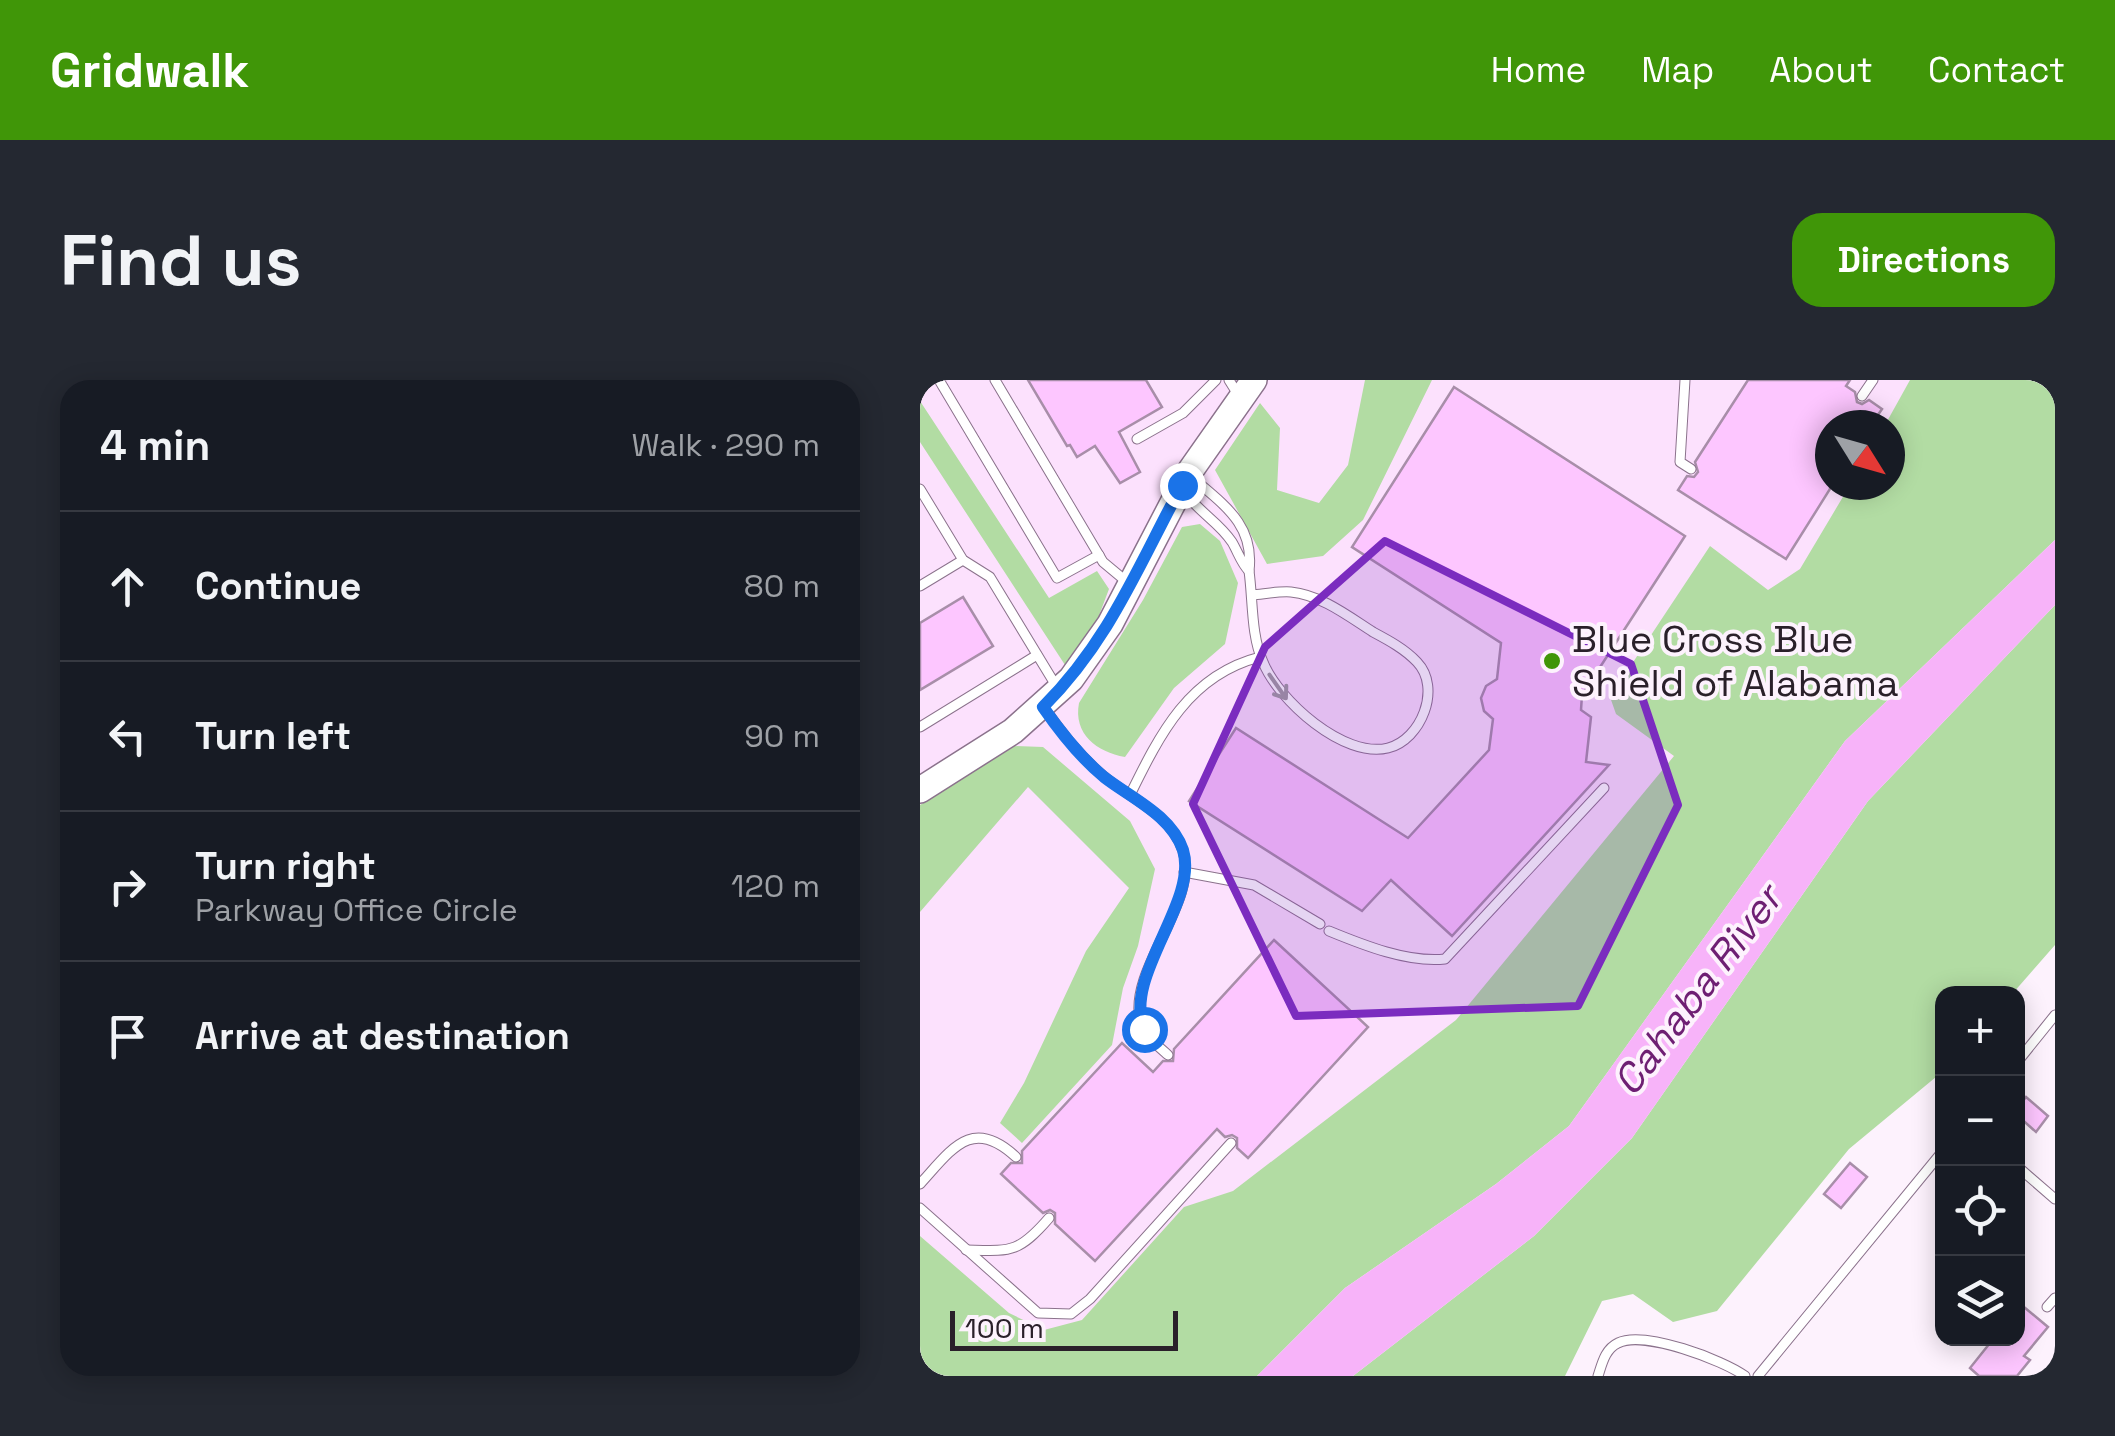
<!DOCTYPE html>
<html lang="en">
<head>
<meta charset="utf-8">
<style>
  body { margin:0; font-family:"Space Grotesk",sans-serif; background:#242831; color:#f1f3f6 }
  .controls { position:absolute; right:30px; bottom:30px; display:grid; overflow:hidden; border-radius:20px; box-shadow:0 5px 25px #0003 }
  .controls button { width:90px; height:90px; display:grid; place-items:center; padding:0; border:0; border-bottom:2px solid #363941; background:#171b24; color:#f1f3f6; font:50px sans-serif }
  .compass { position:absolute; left:895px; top:30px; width:90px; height:90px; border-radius:50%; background:#171b24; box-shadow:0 5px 25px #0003; rotate:127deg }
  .scale { position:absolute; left:30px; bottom:25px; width:228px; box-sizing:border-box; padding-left:10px; border:5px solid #2a202a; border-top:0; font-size:28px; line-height:35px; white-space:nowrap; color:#2a202a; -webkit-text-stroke:8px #fdf2fd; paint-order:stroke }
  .stop { position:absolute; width:30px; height:30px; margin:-22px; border:8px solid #1a73e8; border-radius:50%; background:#fff }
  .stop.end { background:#1a73e8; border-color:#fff; box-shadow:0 2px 10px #0008 }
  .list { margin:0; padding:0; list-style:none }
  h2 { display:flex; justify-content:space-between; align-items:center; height:130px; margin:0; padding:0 40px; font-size:42px }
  h2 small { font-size:32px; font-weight:400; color:#9ea1a6 }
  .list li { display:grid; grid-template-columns:65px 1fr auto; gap:30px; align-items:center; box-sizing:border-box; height:150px; padding:0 40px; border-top:2px solid #363941 }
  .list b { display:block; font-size:38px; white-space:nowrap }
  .list p { margin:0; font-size:32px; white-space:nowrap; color:#9ea1a6 }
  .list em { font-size:32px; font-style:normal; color:#9ea1a6 }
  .icon { flex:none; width:55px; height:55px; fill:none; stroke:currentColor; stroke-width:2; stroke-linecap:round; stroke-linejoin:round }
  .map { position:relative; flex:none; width:1135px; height:996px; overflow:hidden; border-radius:30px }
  header { display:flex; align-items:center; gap:60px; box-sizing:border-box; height:140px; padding:0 50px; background:#409608; color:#fff }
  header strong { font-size:48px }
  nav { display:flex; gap:55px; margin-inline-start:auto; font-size:35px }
  .intro { display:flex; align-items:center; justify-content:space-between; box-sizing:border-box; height:240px; padding:0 60px }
  h1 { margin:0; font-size:70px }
  .button { padding:25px 45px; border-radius:30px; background:#409608; color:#fff; font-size:35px; font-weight:700 }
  main { display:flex; gap:60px; padding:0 60px }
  aside { flex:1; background:#171b24; border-radius:30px; box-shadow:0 5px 25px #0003 }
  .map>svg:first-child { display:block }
  .built { fill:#fce1fd; fill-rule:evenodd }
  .green { fill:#b2dca3 }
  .water { fill:#f7b3f9 }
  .building { fill:#fdc6ff; stroke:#a88ea9; stroke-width:2.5 }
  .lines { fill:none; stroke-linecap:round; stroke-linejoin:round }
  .lane-casing { stroke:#8b728c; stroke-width:11 }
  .secondary-casing { stroke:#8b728c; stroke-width:28 }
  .lane { stroke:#fff; stroke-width:9 }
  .secondary { stroke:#fff; stroke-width:25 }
  .oneway { stroke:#9f9b9f }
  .route { stroke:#1a73e8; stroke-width:12 }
  .marked { fill:#7b2cbf; fill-opacity:0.2; stroke:#7b2cbf; stroke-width:8; stroke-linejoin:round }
  .poi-dot { fill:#409608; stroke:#fdf2fd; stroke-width:4 }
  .labels { text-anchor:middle; stroke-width:8; stroke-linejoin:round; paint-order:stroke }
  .poi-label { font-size:38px; fill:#2a202a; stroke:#fdf2fd; text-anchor:start }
  .water-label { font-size:40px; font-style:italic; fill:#6e1f73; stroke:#fdf2fd }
</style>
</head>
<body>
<header>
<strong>Gridwalk</strong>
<nav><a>Home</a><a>Map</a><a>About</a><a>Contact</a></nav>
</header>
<div class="intro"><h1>Find us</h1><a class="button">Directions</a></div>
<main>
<aside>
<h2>4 min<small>Walk · 290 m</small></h2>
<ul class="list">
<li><svg class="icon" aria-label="ahead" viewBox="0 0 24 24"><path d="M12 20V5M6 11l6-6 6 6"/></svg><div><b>Continue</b></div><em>80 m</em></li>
<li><svg class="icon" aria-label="left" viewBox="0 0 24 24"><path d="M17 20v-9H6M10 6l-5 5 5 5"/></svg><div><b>Turn left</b></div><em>90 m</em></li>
<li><svg class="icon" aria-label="right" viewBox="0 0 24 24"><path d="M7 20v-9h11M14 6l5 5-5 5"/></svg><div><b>Turn right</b><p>Parkway Office Circle</p></div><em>120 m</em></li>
<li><svg class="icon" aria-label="arrive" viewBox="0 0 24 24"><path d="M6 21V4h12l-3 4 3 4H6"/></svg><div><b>Arrive at destination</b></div></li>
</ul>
</aside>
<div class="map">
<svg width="1135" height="996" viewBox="0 0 1135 996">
  <rect width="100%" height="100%" fill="#fdf2fd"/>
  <path class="built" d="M 0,0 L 1135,0 L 225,996 L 0,996 ZM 910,45 L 970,45 L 970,105 L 910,105 Z"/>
  <g class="green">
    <path d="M 445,0 L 512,0 L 443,140 L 403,176 L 347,184 L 295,90 L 340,23 L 360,48 L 357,110 L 399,123 L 428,85 Z"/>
    <path d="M 990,0 L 1135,0 L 1135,160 L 925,361 L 649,746 L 576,804 L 425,908 L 337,996 L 0,996 L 0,856 L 89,933 L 124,950 L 162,940 L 264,827 L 313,811 L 536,640 L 754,376 L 696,334 L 690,317 L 790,166 L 848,210 L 880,189 L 930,105 L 970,105 L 970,45 L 965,45 Z"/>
    <path d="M 0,21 L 129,218 L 177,191 L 189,209 L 169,262 L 145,285 L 0,62 Z"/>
    <path d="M 280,144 L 300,161 L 318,203 L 305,264 L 254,308 L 205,377 C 177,372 153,354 159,323 L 223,220 L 262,147 Z"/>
    <path d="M 1135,225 L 1135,565 L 1093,613 L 1022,614 L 1022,692 L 929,769 L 797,931 L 753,942 L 713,914 L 682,921 L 645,996 L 433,996 L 614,856 L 712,758 L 948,421 Z"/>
    <path d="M 93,366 L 123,367 L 210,441 L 235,489 L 218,566 L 203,608 L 192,665 L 102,763 L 80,743 L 104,703 L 166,571 L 209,508 L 108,407 L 0,532 L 0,425 Z"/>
  </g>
  <path class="water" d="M 1135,160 L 1135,225 L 948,421 L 712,758 L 614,856 L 433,996 L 337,996 L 425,908 L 576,804 L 649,746 L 925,361 Z"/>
  <g class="building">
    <path d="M 108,0 L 226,0 L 242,27 L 199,52 L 220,92 L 200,103 L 175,66 L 157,77 L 150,65 L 147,66 Z"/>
    <path d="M 828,0 L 930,0 L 926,6 L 935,12 L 937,22 L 942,24 L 949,20 L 962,29 L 951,45 L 910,45 L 910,109 L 866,179 L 758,110 L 767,96 L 774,97 L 778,92 L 775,82 Z"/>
    <path d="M 534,7 L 765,156 L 662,315 L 661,330 L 671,337 L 666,382 L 689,385 L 532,556 L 471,500 L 442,531 L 269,421 L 316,348 L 488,458 L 569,370 L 573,339 L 564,331 L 561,318 L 566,306 L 577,299 L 581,263 L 432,167 Z"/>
    <path d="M 43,217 L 73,266 L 0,310 L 0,243 Z"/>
    <path d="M 354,560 L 448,647 L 328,778 L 317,768 L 317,758 L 312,755 L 305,757 L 297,749 L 175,881 L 135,844 L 135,833 L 130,830 L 123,833 L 81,794 L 91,783 L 102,783 L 102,771 L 202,663 L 233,692 L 243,681 L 253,681 L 254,669 Z"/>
    <path d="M 1106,717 L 1128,736 L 1116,752 L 1098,736 L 1098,727 Z"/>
    <path d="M 930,783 L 947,797 L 921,828 L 904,814 Z"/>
    <path d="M 1098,922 L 1128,947 L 1104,976 L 1110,980 L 1097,996 L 1059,996 L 1050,988 L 1074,958 L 1098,958 Z"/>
  </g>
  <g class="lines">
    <defs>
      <g id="lane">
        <path d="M 19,0 L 137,198 L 179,175"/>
        <path d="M 75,0 L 183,182 L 207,202"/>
        <path d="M 309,0 L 319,16"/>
        <path d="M 765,0 L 760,82 L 771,89"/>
        <path d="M 942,16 L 953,0"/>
        <path d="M 217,59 L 263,33 L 296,0"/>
        <path d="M 262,105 L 281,105 C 311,130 334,150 329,191 C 321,183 318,172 312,162 C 297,139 273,130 262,105 Z"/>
        <path d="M 0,109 L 43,180 L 70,197 L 138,309"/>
        <path d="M 329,191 C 333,220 331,256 343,282 C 358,320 424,379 468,368 C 501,360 522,308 497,282 C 485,269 468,260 453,252 C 428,236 401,215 371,212 C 359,211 344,214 332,215"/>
        <path d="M 0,206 L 43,180"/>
        <path d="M 125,329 C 143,354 161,378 186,398 C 212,419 252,436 263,471 C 279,523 209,587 220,640 C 223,654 238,666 248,675"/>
        <path d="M 0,347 L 117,275"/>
        <path d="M 210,415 C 240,354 269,295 340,277"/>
        <path d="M 264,492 L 334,505 L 400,544"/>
        <path d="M 409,551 C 443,565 488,583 525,579 L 684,408"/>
        <path d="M 1098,681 L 1135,635"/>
        <path d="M 1098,787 L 1135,819"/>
        <path d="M 0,804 C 32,769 52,736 96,777"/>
        <path d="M 0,828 L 118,933 L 151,934 L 170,919 L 311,763"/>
        <path d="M 46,870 C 90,871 98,874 129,838"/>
        <path d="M 1127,927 L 1135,918"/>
        <path d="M 678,996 C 682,984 685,969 698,963 C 724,950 803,980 825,996"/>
        <path d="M 838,996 L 1022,772"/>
      </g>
      <path id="secondary" d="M 0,410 L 93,351 L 151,299 L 190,244 L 268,94 L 334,0"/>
    </defs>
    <use href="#lane" class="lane-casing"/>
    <use href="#secondary" class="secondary-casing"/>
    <use href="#lane" class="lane"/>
    <use href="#secondary" class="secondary"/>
  </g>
  <defs><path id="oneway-shaft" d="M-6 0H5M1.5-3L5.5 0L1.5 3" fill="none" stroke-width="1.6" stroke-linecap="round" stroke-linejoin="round" transform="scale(2.5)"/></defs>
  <use class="oneway" href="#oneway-shaft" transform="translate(358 307) rotate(55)"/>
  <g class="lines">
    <path class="route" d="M 224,649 C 203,595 279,522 263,470 C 251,435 211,418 184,397 C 160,377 141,353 123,327 C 190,260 218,186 262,105"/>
  </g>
  <path class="marked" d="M 465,161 L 711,284 L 758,425 L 658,626 L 376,636 L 273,424 L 345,267 Z"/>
  <circle class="poi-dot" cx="632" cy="281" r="10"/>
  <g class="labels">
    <g class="poi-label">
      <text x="652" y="272">Blue Cross Blue<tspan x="652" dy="44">Shield of Alabama</tspan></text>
    </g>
    <g class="water-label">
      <text transform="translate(777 610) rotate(-53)" y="14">Cahaba River</text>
    </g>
  </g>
</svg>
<div class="controls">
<button>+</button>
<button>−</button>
<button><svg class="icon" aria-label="locate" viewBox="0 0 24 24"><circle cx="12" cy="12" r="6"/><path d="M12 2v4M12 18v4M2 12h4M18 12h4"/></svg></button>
<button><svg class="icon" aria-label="layers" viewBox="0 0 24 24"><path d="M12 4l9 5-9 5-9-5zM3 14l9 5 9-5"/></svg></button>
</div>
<svg class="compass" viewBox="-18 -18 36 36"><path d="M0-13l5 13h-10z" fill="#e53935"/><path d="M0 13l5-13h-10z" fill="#9ea1a6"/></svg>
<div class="scale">100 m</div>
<div class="stop" style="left:224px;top:649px"></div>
<div class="stop end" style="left:262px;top:105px"></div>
</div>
</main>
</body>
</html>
